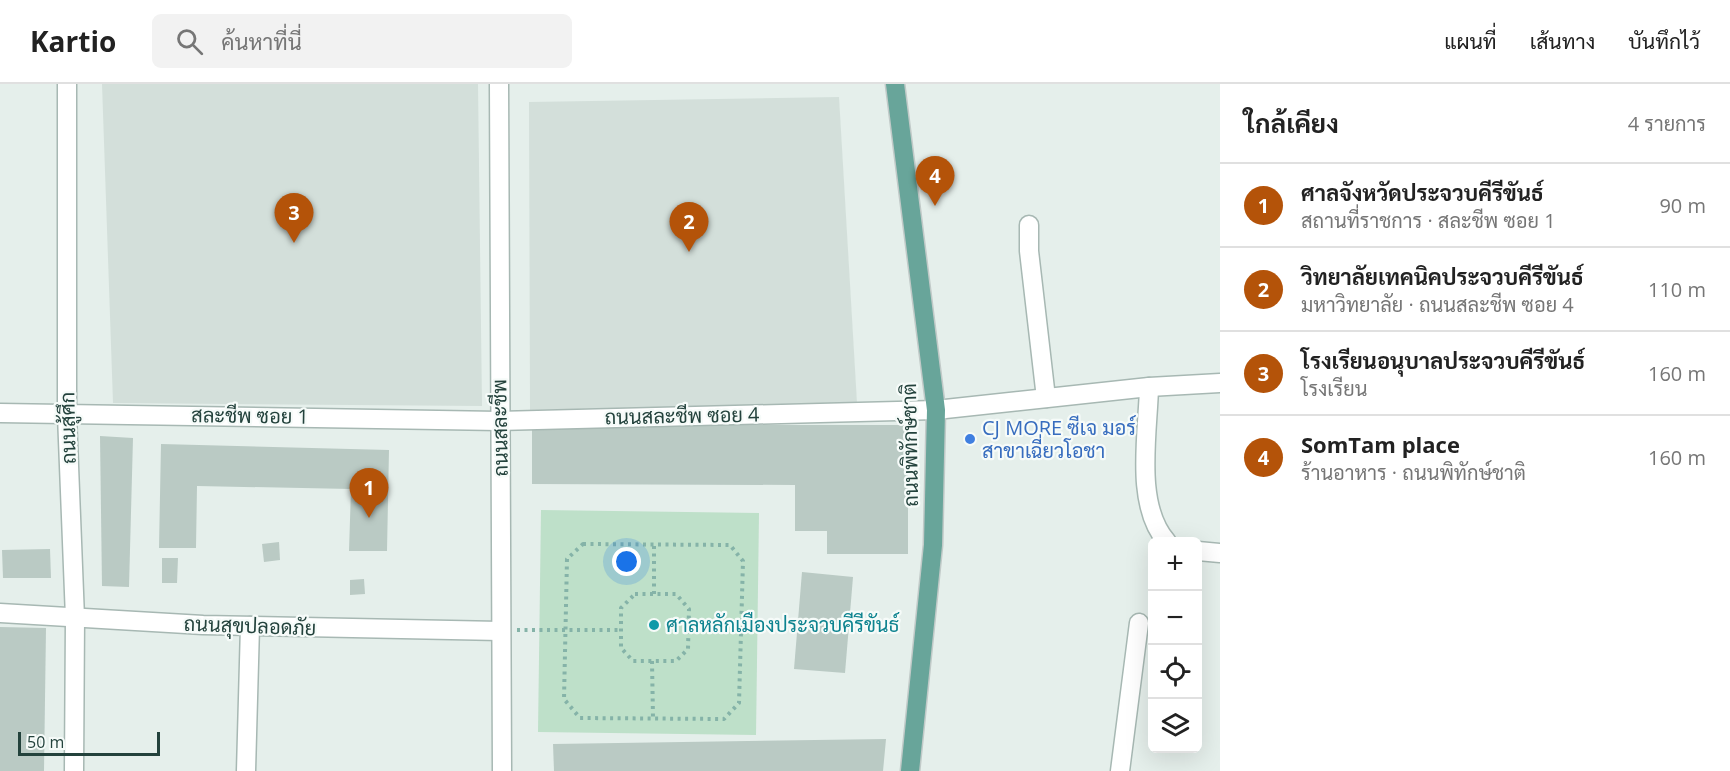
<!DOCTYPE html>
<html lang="th">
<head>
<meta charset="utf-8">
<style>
  body { margin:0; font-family:"Open Sans",Sarabun,sans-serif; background:#f2f2f2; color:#222 }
  .controls { position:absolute; right:18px; bottom:18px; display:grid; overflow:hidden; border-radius:9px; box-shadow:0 6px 24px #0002 }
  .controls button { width:54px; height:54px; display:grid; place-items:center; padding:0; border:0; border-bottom:2px solid #e0e0e0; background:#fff; color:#222; font:30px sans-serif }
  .scale { position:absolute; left:18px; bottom:15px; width:142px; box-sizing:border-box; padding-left:6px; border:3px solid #23423c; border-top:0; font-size:16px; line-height:21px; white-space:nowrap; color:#23423c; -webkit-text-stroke:4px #f6fbf9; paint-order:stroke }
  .you { position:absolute; left:627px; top:478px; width:21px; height:21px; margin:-15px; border:4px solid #fff; border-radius:50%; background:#1a73e8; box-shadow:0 0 0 9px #1a73e833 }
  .badge { display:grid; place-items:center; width:39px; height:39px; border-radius:50%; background:#b45309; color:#fff; font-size:20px; font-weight:700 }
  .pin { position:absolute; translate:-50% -50px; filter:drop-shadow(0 2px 3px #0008) }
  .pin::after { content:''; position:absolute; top:32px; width:21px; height:18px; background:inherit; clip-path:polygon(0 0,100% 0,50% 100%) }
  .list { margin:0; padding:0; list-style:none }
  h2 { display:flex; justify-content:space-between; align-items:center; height:78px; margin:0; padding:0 24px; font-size:26px }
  h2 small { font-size:20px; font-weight:400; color:#767676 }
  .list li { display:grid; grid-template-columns:39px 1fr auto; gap:18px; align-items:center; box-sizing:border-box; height:84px; padding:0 24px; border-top:2px solid #e0e0e0 }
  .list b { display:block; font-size:22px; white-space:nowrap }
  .list p { margin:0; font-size:20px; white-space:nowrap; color:#767676 }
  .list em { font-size:20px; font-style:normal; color:#767676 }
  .icon { flex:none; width:33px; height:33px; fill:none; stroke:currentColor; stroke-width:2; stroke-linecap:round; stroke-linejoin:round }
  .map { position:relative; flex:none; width:1220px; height:687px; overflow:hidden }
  header { display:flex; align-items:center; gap:36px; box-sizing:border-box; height:84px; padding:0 30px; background:#fff; border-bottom:2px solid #e0e0e0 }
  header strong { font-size:28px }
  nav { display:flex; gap:33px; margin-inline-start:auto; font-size:21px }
  .search { width:420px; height:54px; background:#f2f2f2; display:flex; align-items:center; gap:15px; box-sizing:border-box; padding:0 21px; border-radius:9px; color:#767676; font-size:22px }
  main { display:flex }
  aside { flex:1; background:#fff }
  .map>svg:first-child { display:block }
  .built { fill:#d3dfda }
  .green { fill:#bee0c9 }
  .building { fill:#bacac4 }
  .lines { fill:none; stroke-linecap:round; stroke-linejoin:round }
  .minor-casing { stroke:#a7b8b3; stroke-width:21 }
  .major-casing { stroke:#c1cac8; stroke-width:21 }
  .path { stroke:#85b3a8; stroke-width:4; stroke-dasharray:3 4.5; stroke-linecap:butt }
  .minor { stroke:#fff; stroke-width:18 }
  .major { stroke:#68a59a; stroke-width:18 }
  .shop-dot { fill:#3f7fe0; stroke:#f6fbf9; stroke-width:2 }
  .culture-dot { fill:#0f9aa8; stroke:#f6fbf9; stroke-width:2 }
  .labels { text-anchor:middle; stroke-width:4.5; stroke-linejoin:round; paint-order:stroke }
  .street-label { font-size:20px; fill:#23423c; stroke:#f6fbf9 }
  .shop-label { font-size:20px; fill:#366cbe; stroke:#f6fbf9; text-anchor:start }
  .culture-label { font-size:20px; fill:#0d838f; stroke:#f6fbf9; text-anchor:start }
</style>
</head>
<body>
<header>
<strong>Kartio</strong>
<div class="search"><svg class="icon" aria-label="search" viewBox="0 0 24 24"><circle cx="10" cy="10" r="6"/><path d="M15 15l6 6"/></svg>ค้นหาที่นี่</div>
<nav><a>แผนที่</a><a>เส้นทาง</a><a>บันทึกไว้</a></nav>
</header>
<main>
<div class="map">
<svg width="1220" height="687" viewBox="0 0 1220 687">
  <rect width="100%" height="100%" fill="#e5efeb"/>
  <g class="built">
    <path d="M 102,0 L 478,0 L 482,322 L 113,319 Z"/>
    <path d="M 839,13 L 857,319 L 530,326 L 529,18 Z"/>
  </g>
  <path class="green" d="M 541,426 L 759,429 L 756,651 L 538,648 Z"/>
  <g class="building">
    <path d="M 532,341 L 908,341 L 908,470 L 827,470 L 827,447 L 795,447 L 795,401 L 532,400 Z"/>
    <path d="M 100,352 L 133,354 L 129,503 L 102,502 Z"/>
    <path d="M 161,360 L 389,366 L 387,467 L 349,467 L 351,405 L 197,402 L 196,464 L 159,464 Z"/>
    <path d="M 279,458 L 280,476 L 264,478 L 262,460 Z"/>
    <path d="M 50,465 L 51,494 L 3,494 L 2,466 Z"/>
    <path d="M 162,474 L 178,474 L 177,499 L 162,499 Z"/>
    <path d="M 802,488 L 853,493 L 845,589 L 794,585 Z"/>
    <path d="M 364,495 L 365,510 L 350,511 L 350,496 Z"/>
    <path d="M 0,543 L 46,544 L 44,687 L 0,687 Z"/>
    <path d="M 886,655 L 883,687 L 554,687 L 553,660 Z"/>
  </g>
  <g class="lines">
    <defs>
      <g id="minor">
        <path d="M 67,0 L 67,331 L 75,534 L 74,687"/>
        <path d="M 499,0 L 502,687"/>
        <path d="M 1029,141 L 1029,167 L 1046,314"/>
        <path d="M 1149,303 C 1148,349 1134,421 1167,458"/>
        <path d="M 0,329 L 499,337 L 936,326 L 1149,303 L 1220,299"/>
        <path d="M 1198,467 L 1220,469"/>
        <path d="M 0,529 L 203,541 L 500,547"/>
        <path d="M 246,687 L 250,542"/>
        <path d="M 1120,687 L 1139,539"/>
      </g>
      <path id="major" d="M 895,0 L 936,326 L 933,461 L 910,687"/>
    </defs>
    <use href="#minor" class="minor-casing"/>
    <use href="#major" class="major-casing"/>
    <g class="path">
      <path d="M 583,460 L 730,461 L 743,477 L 739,619 L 724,635 L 580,634 L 564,615 L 567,475 Z"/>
      <path d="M 635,510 L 676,510 L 689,525 L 688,565 L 676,577 L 633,577 L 621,564 L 621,524 Z"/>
      <path d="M 654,510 L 654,460"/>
      <path d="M 688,545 L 740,547"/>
      <path d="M 517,546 L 621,546"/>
      <path d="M 652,577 L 653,634"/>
    </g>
    <use href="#minor" class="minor"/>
    <use href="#major" class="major"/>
  </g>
  <circle class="shop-dot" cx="970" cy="355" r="6"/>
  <circle class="culture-dot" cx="654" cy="541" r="6"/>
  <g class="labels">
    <g class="street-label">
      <text transform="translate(250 332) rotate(1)" y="7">สละชีพ ซอย 1</text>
      <text transform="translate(682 332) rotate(-1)" y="7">ถนนสละชีพ ซอย 4</text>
      <text transform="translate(68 344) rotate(-91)" y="7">ถนนสู้ศึก</text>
      <text transform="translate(500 344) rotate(-91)" y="7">ถนนสละชีพ</text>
      <text transform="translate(910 361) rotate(-91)" y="7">ถนนพิทักษ์ชาติ</text>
      <text transform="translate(250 542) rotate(2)" y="7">ถนนสุขปลอดภัย</text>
    </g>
    <g class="shop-label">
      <text x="982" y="351">CJ MORE ซีเจ มอร์<tspan x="982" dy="23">สาขาเฉี่ยวโอชา</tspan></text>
    </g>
    <g class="culture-label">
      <text x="666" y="548">ศาลหลักเมืองประจวบคีรีขันธ์</text>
    </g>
  </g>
</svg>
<div class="controls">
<button>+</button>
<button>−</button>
<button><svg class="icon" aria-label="locate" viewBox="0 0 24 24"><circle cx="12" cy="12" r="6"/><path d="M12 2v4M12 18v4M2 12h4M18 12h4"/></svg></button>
<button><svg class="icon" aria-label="layers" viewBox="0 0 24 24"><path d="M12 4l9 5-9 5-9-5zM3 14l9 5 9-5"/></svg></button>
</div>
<div class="scale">50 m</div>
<div class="you"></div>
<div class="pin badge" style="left:369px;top:434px">1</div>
<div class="pin badge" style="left:689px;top:168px">2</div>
<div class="pin badge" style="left:294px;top:159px">3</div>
<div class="pin badge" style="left:935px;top:122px">4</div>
</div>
<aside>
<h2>ใกล้เคียง<small>4 รายการ</small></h2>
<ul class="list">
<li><span class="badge">1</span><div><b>ศาลจังหวัดประจวบคีรีขันธ์</b><p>สถานที่ราชการ · สละชีพ ซอย 1</p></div><em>90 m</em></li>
<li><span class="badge">2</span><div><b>วิทยาลัยเทคนิคประจวบคีรีขันธ์</b><p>มหาวิทยาลัย · ถนนสละชีพ ซอย 4</p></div><em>110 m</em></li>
<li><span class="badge">3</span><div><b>โรงเรียนอนุบาลประจวบคีรีขันธ์</b><p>โรงเรียน</p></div><em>160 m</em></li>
<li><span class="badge">4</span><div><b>SomTam place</b><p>ร้านอาหาร · ถนนพิทักษ์ชาติ</p></div><em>160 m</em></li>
</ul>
</aside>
</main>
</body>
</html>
